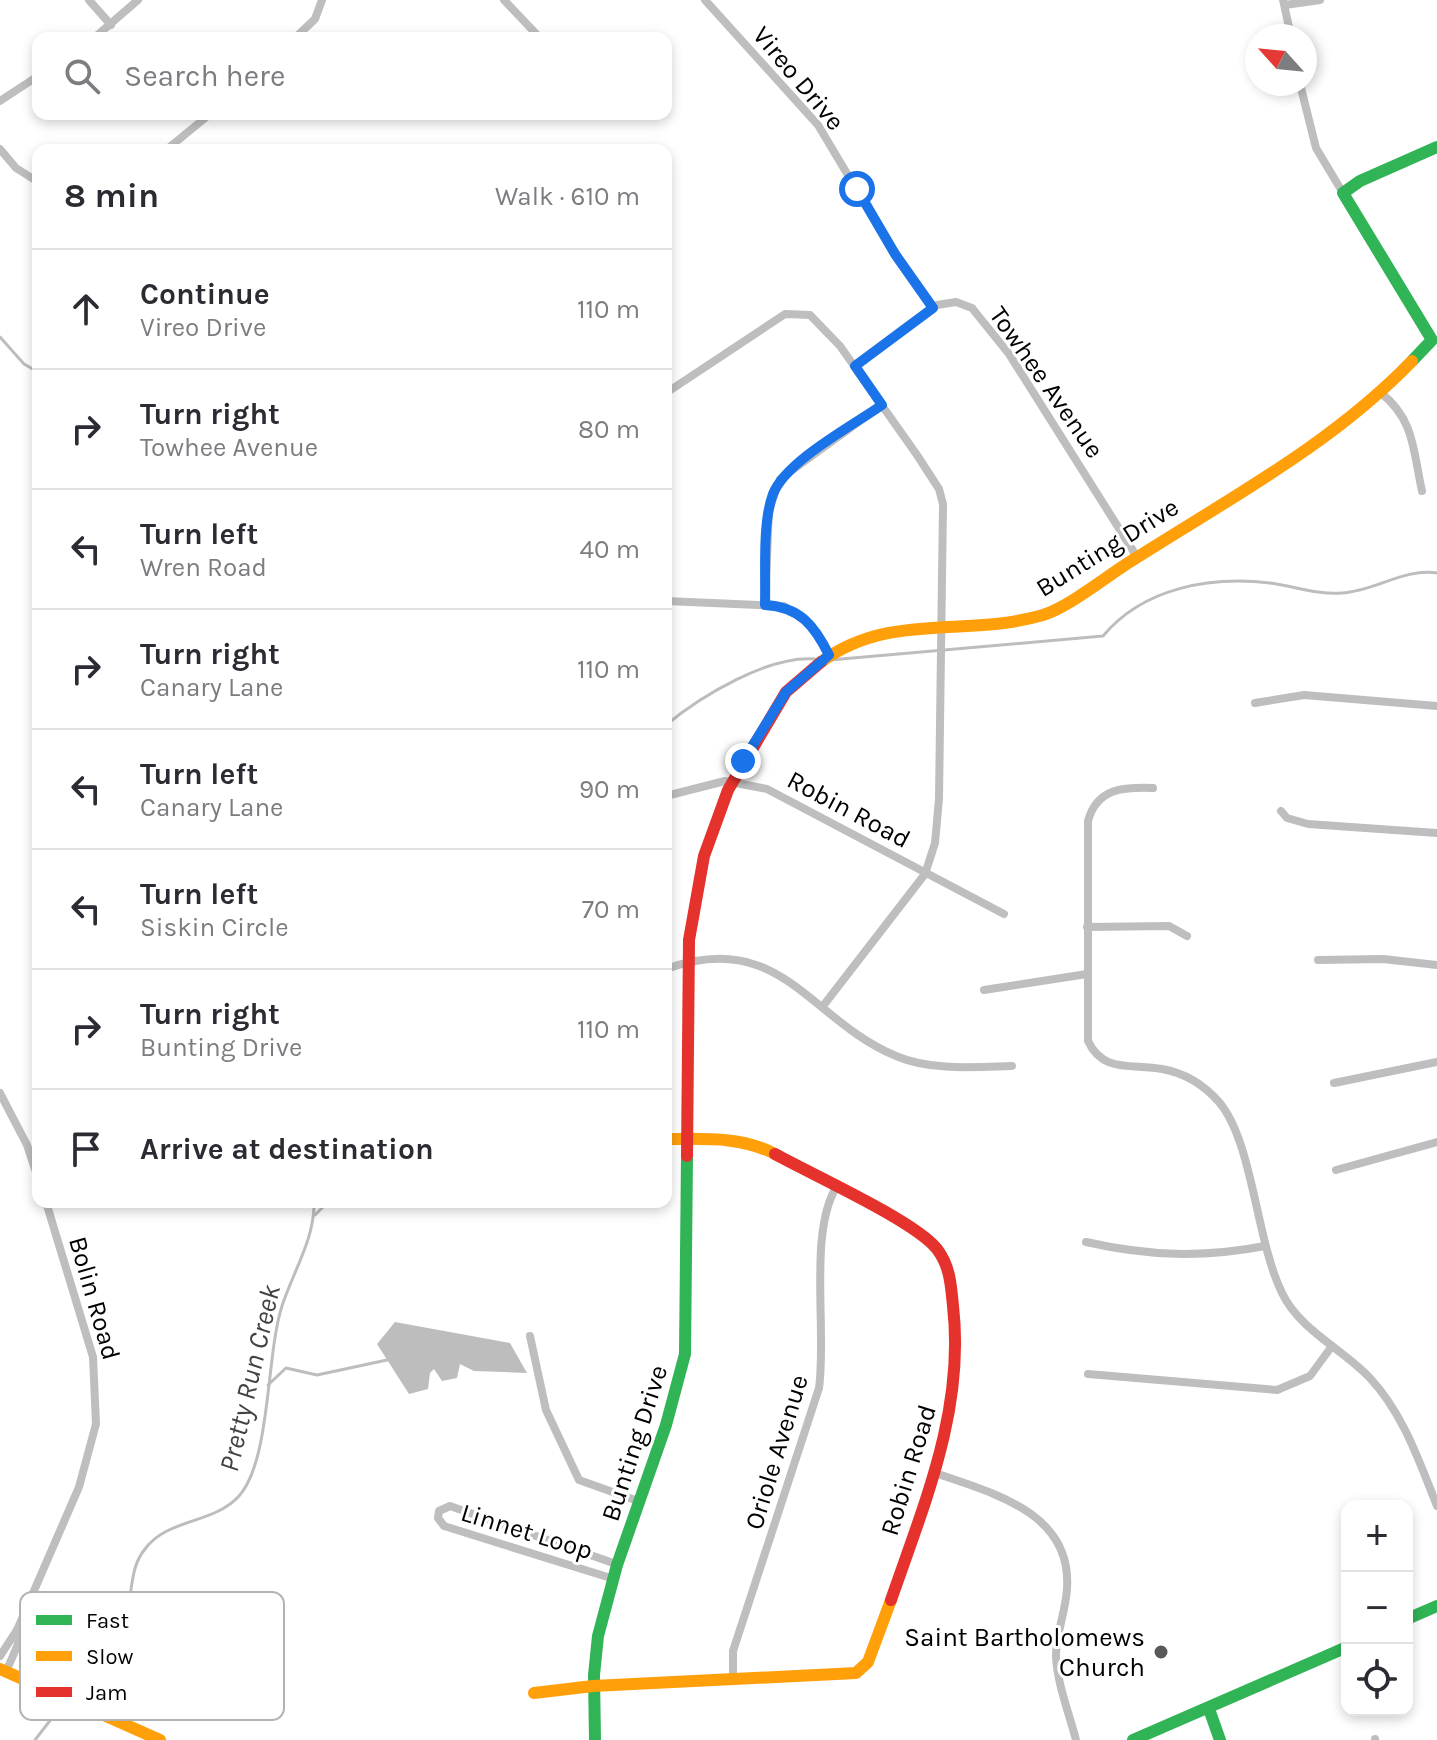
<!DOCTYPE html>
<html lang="en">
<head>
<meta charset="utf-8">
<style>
  body { margin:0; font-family:Karla,sans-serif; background:#f2f2f3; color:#2b2b33 }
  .controls { position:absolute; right:24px; bottom:24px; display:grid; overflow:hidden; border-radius:16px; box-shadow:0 4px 12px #0003 }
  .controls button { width:72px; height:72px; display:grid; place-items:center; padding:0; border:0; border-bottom:2px solid #e1e1e2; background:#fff; color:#2b2b33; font:40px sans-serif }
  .compass { position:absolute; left:1245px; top:24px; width:72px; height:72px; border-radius:50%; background:#fff; box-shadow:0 4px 12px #0003; rotate:297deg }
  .stop { position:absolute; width:24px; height:24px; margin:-18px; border:6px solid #1a73e8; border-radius:50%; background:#fff }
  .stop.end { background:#1a73e8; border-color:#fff; box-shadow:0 2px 8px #0008 }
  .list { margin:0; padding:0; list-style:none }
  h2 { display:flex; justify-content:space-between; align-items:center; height:104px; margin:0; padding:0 32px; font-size:34px }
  h2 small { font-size:26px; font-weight:400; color:#7c7c81 }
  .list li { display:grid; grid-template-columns:52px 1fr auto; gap:24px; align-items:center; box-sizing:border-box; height:120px; padding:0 32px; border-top:2px solid #e1e1e2 }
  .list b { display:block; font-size:30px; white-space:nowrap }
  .list p { margin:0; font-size:26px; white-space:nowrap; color:#7c7c81 }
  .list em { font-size:26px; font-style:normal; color:#7c7c81 }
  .icon { flex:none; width:44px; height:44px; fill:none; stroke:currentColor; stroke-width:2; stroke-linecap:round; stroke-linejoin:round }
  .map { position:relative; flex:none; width:1437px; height:1740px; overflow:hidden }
  .search { position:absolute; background:#fff; box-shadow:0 4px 12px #0003; left:32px; top:32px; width:640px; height:88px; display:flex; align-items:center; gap:20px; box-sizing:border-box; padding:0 28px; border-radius:16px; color:#7c7c81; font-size:30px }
  .panel { position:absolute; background:#fff; box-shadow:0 4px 12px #0003; left:32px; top:144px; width:640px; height:1064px; border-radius:16px }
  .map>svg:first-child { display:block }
  .water { fill:#bdbdbd }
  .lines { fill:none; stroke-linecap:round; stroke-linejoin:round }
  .stream { stroke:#bdbdbd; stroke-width:3 }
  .street { stroke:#bebebe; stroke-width:8 }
  .fast { stroke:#30b455; stroke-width:12 }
  .slow { stroke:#ff9f0a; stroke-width:12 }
  .jam { stroke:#e5322d; stroke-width:12 }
  .route { stroke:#1a73e8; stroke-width:10 }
  .poi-dot { fill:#595959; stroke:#fff; stroke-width:3 }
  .labels { text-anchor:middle; stroke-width:6; stroke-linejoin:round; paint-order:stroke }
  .street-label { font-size:26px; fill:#000; stroke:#fff }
  .poi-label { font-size:26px; fill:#000; stroke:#fff; text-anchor:end }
  .water-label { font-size:28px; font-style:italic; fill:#424242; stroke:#fff }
  .key { fill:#fff; stroke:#b2b2b2; stroke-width:2 }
  .key-label { font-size:22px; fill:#000 }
</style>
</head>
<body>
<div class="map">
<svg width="1437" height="1740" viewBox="0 0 1437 1740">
  <rect width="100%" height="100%" fill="#fff"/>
  <path class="water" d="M 395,1322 L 510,1343 L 527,1373 L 474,1371 L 460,1364 L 457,1378 L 442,1381 L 434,1369 L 430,1373 L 428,1389 L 409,1394 L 377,1344 Z"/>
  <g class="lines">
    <g class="stream">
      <path d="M 0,337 L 24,364 L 38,372"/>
      <path d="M 830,660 L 1103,636 C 1143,588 1209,576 1270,583 C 1294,586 1317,595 1342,593 C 1375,591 1404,568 1437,573"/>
      <path d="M 666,725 C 701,696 769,655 815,659"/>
      <path d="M 315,1215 L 328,1202"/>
      <path d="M 268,1385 L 286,1368 L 317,1375 L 387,1360"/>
      <path d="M 78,1680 C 106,1659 123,1636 129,1601 C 133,1582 132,1565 145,1549 C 168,1518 214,1524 239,1496 C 271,1460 266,1355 282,1306 C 293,1272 315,1238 314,1202"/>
      <path d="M 35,1740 L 52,1718"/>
    </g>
    <g class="street">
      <path d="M 89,0 L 111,25"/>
      <path d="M 504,0 L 540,38"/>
      <path d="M 705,0 L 818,125 L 895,254 L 933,308"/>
      <path d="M 1283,0 L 1291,36"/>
      <path d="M 1285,5 L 1320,0"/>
      <path d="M 94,38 L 138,0"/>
      <path d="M 295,38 L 315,19 L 322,0"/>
      <path d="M 1300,84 L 1316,148 L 1343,193"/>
      <path d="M 0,101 L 38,76"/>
      <path d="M 0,149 L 16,168 L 38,182"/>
      <path d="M 166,150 L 210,114"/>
      <path d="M 855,366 L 937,305 L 956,302 L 972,308 L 1009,354 L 1137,557"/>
      <path d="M 666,393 L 785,314 L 810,315 L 840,346 L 917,455 L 939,489 L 943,504 L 939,799 L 935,843 L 925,874 L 823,1006"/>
      <path d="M 1381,393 C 1415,420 1413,451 1422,491"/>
      <path d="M 666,601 L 784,606 L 812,626 L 829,655"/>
      <path d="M 765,605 L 769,510 L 780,479 L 882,405"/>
      <path d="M 1255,703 L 1304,695 L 1437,706"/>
      <path d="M 1153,788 C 1123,787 1097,788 1088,821 L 1088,1041 C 1103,1074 1134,1063 1162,1069 C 1185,1073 1204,1085 1219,1102 C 1253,1142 1256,1240 1282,1293 C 1300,1330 1341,1348 1369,1377 C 1403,1413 1419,1461 1437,1506"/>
      <path d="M 666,796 L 725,781 L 767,789 L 1004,914"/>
      <path d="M 1281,811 L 1287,818 L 1308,824 L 1437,833"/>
      <path d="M 1087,927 L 1169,926 L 1187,936"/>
      <path d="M 1318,960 L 1383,959 L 1437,965"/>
      <path d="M 666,969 C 781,928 809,1020 896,1056 C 931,1071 975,1067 1012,1066"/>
      <path d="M 984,990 L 1087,974"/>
      <path d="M 1334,1083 L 1437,1062"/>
      <path d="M 0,1093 L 27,1145 L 38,1178"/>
      <path d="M 1336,1170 L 1437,1142"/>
      <path d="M 1086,1242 C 1148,1256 1203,1258 1265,1246"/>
      <path d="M 530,1336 L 546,1410 L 579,1480 L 638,1501"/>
      <path d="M 1088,1374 L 1277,1390 L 1310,1376 L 1332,1346"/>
      <path d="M 935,1473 C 992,1493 1072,1512 1067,1588 C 1066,1611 1056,1633 1056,1656 C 1057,1683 1069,1713 1076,1740"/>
      <path d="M 614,1579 L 444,1526 L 438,1518 L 439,1511 L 450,1506 L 619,1565"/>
      <path d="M 0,1656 L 17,1630 L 79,1487 L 96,1424 L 93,1357 L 46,1202"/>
      <path d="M 6,1672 L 18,1644 L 17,1630"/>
      <path d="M 733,1678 L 733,1651 L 819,1388 C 827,1331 808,1231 837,1186"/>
      <path d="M 1375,1739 L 1375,1740"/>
    </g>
    <g class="fast">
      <path d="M 1412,361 L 1432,340 L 1343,193 L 1360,181 L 1437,147"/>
      <path d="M 1407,1619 L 1437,1606"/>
      <path d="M 1209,1709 L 1220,1740"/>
      <path d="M 595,1740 L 594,1675 L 598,1636 L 617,1565 L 666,1425 L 685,1354 L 687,1156"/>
      <path d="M 1133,1740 L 1347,1647"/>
    </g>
    <g class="slow">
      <path d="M 821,662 C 891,611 965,638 1043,615 C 1071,606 1109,574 1136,558 C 1232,497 1333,443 1412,361"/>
      <path d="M 666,1139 C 703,1139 741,1136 775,1154"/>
      <path d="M 0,1669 L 160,1740"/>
      <path d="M 534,1693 L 593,1686 L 856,1673 L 868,1662 L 891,1600"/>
    </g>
    <g class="jam">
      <path d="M 775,1154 C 811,1174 915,1221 937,1249 C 950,1266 951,1285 953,1306 C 965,1410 924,1504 891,1600"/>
      <path d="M 687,1156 L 689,940 L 704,856 L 728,790 L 786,692 L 821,662"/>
    </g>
  </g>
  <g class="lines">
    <path class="route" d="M 743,761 L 786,692 L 829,655 C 814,625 800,607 765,605 C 766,573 762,523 773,494 C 786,461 852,426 882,405 L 855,366 L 933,308 L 895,254 L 857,189"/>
  </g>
  <circle class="poi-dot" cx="1161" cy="1652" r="8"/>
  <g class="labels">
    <g class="street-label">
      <text transform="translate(799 78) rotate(50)" y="9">Vireo Drive</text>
      <text transform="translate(1047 382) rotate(55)" y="9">Towhee Avenue</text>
      <text transform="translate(1107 547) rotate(-32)" y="9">Bunting Drive</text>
      <text transform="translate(849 809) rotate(28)" y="9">Robin Road</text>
      <text transform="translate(95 1298) rotate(74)" y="9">Bolin Road</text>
      <text transform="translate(634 1443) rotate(-72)" y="9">Bunting Drive</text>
      <text transform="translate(776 1452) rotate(-73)" y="9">Oriole Avenue</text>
      <text transform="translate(908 1470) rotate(-73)" y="9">Robin Road</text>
      <text transform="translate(527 1531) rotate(17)" y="9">Linnet Loop</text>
    </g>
    <g class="poi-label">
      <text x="1145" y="1646">Saint Bartholomews<tspan x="1145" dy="30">Church</tspan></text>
    </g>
    <g class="water-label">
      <text transform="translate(249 1378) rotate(-77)" y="10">Pretty Run Creek</text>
    </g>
  </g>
  <rect x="20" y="1592" width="264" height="128" rx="12" class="key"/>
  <rect x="36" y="1615" width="36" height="10" fill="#30b455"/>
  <rect x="36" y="1651" width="36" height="10" fill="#ff9f0a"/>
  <rect x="36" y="1687" width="36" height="10" fill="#e5322d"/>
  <g class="key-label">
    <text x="86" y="1628">Fast</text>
    <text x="86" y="1664">Slow</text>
    <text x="86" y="1700">Jam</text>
  </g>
</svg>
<div class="controls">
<button>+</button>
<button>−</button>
<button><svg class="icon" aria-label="locate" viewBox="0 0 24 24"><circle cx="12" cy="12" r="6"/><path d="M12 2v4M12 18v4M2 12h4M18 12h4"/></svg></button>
</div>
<svg class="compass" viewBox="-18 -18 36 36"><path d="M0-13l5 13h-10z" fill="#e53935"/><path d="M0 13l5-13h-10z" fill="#7c7c81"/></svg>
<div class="stop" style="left:857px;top:189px"></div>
<div class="stop end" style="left:743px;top:761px"></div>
<div class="search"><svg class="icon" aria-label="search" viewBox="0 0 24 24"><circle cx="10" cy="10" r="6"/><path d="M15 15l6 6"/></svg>Search here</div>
<section class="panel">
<h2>8 min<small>Walk · 610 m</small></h2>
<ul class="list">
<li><svg class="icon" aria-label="ahead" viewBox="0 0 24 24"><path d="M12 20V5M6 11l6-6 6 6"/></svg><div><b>Continue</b><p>Vireo Drive</p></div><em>110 m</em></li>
<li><svg class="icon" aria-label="right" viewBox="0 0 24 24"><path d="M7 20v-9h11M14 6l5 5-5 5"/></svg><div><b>Turn right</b><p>Towhee Avenue</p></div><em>80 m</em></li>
<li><svg class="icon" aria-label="left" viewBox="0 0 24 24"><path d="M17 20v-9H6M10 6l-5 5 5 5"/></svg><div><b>Turn left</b><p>Wren Road</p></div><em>40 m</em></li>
<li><svg class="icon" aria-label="right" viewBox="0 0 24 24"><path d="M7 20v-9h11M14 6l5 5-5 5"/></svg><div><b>Turn right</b><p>Canary Lane</p></div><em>110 m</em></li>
<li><svg class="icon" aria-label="left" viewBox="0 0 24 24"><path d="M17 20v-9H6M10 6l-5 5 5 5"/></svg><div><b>Turn left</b><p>Canary Lane</p></div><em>90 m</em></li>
<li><svg class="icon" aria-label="left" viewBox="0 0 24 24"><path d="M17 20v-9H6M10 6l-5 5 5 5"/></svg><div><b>Turn left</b><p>Siskin Circle</p></div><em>70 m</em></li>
<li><svg class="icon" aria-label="right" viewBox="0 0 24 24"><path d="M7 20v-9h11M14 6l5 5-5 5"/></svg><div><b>Turn right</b><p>Bunting Drive</p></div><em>110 m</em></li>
<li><svg class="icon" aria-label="arrive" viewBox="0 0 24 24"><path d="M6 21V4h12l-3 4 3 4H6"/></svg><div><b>Arrive at destination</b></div></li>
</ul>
</section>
</div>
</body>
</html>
